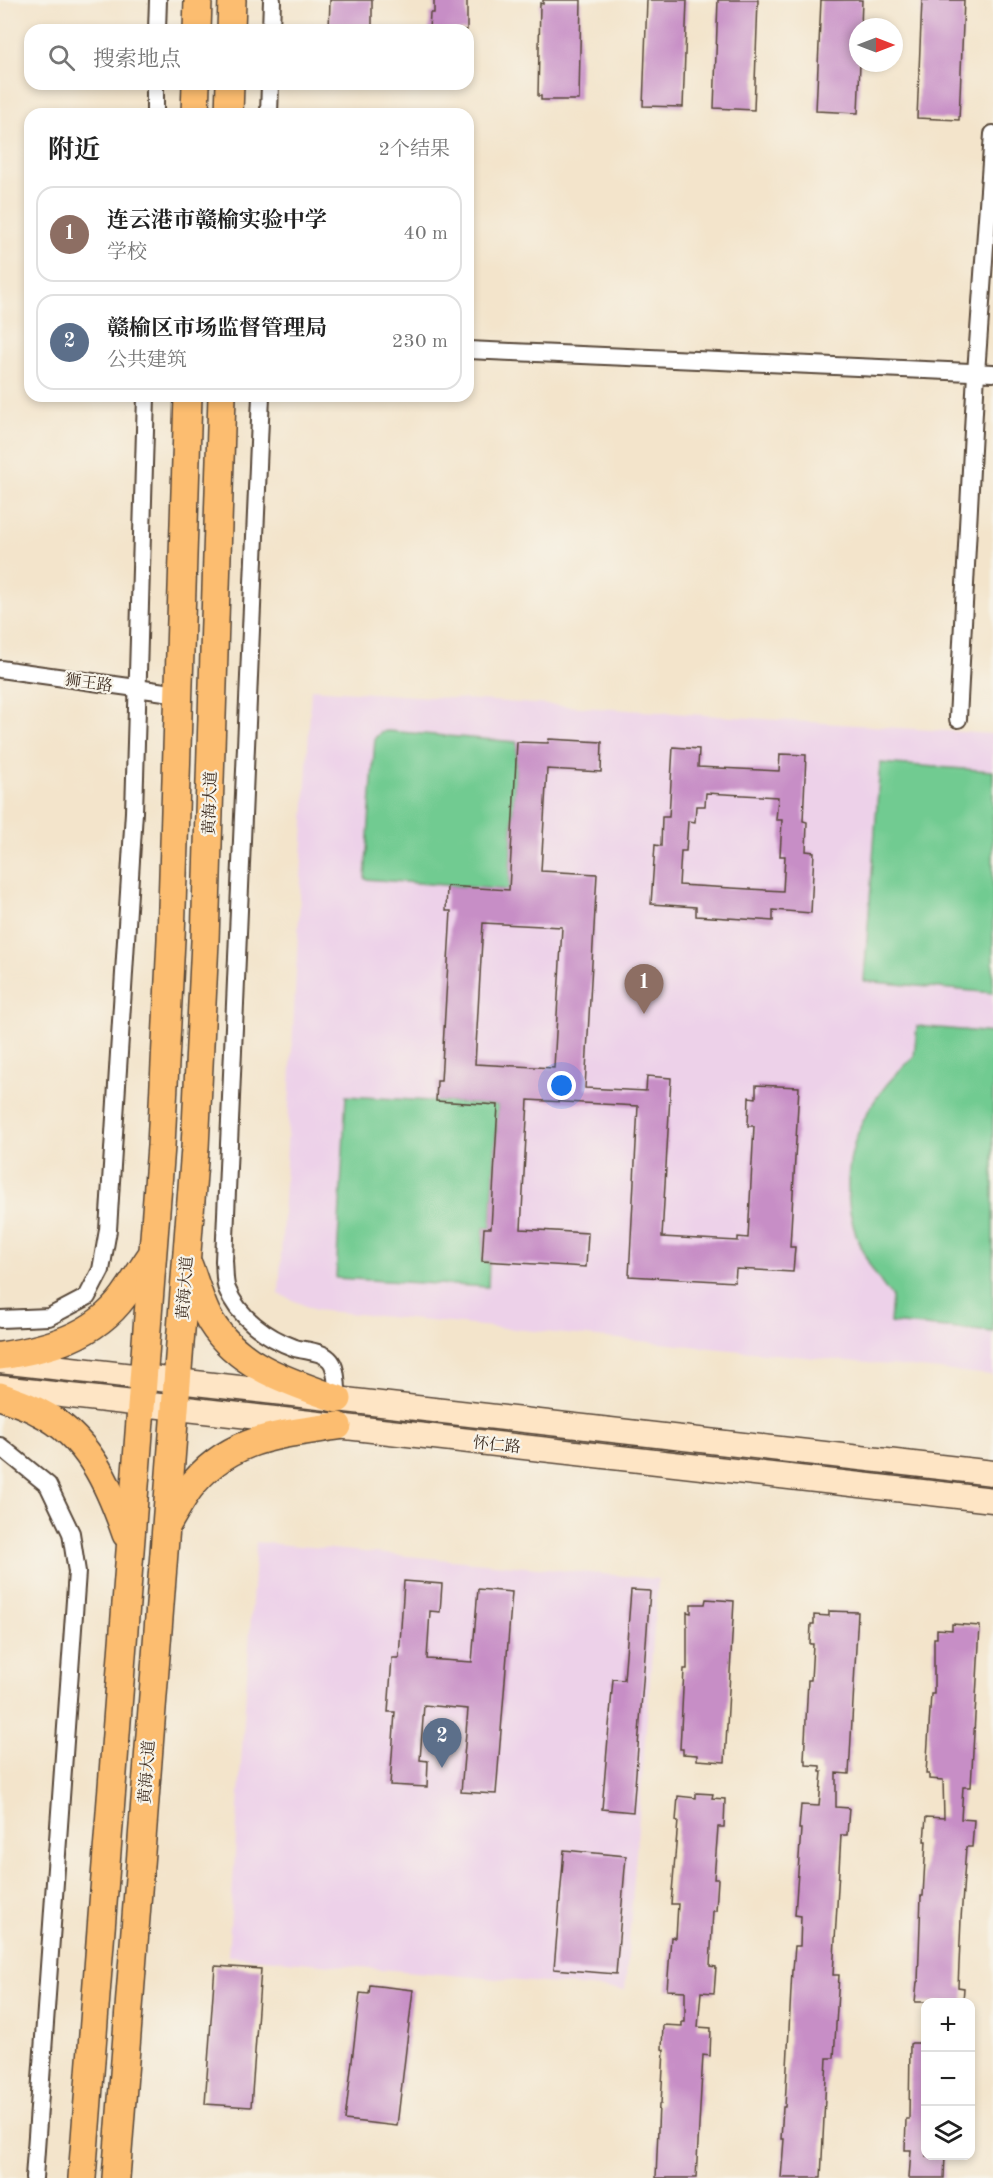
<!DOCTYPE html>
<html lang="zh">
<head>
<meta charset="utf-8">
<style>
  body { margin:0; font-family:"Old Standard TT","Noto Serif SC",serif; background:#f6f6f6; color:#222 }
  .controls { position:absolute; right:18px; bottom:18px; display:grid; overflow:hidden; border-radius:12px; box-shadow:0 3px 9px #0003 }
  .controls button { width:54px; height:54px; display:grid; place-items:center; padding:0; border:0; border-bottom:2px solid #e0e0e0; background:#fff; color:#222; font:30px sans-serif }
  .compass { position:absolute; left:849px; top:18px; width:54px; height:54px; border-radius:50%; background:#fff; box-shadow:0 3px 9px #0003; rotate:90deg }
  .you { position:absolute; left:562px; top:1086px; width:21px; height:21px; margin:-15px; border:4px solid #fff; border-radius:50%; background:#1a73e8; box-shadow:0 0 0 9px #1a73e833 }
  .badge { display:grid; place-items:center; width:39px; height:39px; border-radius:50%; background:#2563eb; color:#fff; font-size:20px; font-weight:700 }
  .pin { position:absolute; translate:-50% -50px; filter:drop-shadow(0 2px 3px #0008) }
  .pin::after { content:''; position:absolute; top:32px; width:21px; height:18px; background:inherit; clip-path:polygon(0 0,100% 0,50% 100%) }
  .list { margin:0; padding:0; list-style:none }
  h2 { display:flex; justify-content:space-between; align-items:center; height:78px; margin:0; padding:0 24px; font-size:26px }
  h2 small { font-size:20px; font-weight:400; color:#767676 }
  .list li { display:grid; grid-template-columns:39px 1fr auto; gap:18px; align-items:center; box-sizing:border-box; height:96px; margin:0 12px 12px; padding:0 12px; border:2px solid #e0e0e0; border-radius:18px }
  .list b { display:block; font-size:22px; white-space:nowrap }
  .list p { margin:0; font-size:20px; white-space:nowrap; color:#767676 }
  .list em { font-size:20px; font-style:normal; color:#767676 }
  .icon { flex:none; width:33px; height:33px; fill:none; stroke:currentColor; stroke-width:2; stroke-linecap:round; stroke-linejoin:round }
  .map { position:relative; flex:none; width:993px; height:2178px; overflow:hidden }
  .search { position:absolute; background:#fff; box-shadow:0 3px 9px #0003; left:24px; top:24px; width:450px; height:66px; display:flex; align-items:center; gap:15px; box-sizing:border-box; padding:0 21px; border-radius:18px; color:#767676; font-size:22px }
  .panel { position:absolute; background:#fff; box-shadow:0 3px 9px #0003; left:24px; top:108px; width:450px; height:294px; border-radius:18px }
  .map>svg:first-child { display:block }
  .built { fill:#edd1e9 }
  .green { fill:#71cb91; stroke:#567a58; stroke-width:1.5 }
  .building { fill:#c78ec6; fill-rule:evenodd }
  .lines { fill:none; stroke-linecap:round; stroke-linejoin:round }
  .street-casing { stroke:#574638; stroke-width:20 }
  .secondary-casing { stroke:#574638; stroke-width:27 }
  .primary-casing { stroke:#574638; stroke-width:30 }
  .street { stroke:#fff; stroke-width:16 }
  .secondary { stroke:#fee5c5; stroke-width:24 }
  .primary { stroke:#fcbd6f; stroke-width:27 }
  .labels { text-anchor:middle; stroke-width:4.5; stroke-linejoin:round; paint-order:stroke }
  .street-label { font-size:16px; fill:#3b2a1e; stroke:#f7f3e8 }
</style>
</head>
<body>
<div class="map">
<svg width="993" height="2178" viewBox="0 0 993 2178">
  <rect width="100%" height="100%" fill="#f7f3e8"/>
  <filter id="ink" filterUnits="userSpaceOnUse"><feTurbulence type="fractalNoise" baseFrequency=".0167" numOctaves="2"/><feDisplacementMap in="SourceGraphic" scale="12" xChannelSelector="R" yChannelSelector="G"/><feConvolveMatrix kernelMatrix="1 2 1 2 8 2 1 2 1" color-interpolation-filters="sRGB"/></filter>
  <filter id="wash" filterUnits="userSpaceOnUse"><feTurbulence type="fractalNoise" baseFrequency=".008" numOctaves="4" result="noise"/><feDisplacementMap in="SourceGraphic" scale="24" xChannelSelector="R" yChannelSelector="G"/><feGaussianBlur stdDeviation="1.35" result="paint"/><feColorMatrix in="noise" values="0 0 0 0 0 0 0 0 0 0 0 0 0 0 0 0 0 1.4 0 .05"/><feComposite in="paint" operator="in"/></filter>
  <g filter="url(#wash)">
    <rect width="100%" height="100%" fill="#f3e4cb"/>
    <g class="built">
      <path d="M 311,689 L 993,734 L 993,1375 L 315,1310 L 279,1294 Z"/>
      <path d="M 256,1542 L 658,1579 L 625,1990 L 228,1956 Z"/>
    </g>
    <g class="green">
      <path d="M 388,731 L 517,742 L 509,890 L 365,879 L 375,738 L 381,732 Z"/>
      <path d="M 880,763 L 993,771 L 993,993 L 864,981 Z"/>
      <path d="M 917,1026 L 993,1033 L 993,1332 L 890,1323 L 892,1297 C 826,1217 835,1125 914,1057 Z"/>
      <path d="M 346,1096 L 498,1105 L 491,1228 L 484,1228 L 482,1261 L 489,1262 L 488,1287 L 336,1278 Z"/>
    </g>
    <g id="blocks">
      <g class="building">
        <path d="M 330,0 L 372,0 L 372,30 L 329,30 Z"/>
        <path d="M 434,0 L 467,0 L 467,30 L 429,30 L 430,13 L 434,13 Z"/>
        <path d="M 543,0 L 581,0 L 579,100 L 541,100 L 541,96 L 538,96 L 540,3 L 543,4 Z"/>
        <path d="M 647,0 L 687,0 L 683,107 L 643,106 Z"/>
        <path d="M 718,0 L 758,0 L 754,110 L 714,108 Z"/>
        <path d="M 821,0 L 862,0 L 861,27 L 858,27 L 858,63 L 860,63 L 858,113 L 816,111 Z"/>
        <path d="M 922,0 L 964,0 L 959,120 L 917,118 Z"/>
        <path d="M 549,739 L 602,742 L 601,772 L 547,769 L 541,871 L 597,874 L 585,1088 L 646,1091 L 647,1076 L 671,1078 L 662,1237 L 738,1241 L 738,1237 L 748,1238 L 754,1126 L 748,1126 L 749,1097 L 756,1098 L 756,1085 L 799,1087 L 790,1247 L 795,1247 L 793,1272 L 736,1269 L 735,1282 L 629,1276 L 638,1106 L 528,1100 L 521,1229 L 588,1233 L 586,1267 L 482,1261 L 484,1228 L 491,1228 L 498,1105 L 436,1101 L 437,1081 L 441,1081 L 451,911 L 446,911 L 447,886 L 509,890 L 517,742 L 548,743 ZM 483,923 L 562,927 L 554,1068 L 475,1064 Z"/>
        <path d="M 673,747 L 699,749 L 698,767 L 779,771 L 780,754 L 806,755 L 803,821 L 807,822 L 806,851 L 814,852 L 811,913 L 773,910 L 773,921 L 696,916 L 696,907 L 651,904 L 655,845 L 661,846 L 662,817 L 669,817 ZM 706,793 L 778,797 L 776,820 L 782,820 L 780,856 L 785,856 L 783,891 L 679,885 L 681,851 L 686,851 L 688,821 L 695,822 L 696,806 L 705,806 Z"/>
        <path d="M 404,1581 L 442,1584 L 440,1612 L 430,1611 L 427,1659 L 472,1662 L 478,1589 L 512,1592 L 496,1794 L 461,1792 L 468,1709 L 424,1705 L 420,1760 L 428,1761 L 427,1787 L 390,1785 L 395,1712 L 388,1712 L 392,1658 L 399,1658 Z"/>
        <path d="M 631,1590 L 650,1591 L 633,1812 L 602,1809 L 613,1679 L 624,1680 Z"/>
        <path d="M 706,1599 L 734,1601 L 725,1762 L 697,1760 L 697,1755 L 683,1754 L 683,1749 L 680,1749 L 684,1669 L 687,1669 L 687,1612 L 691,1613 L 691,1604 L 705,1604 Z"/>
        <path d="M 829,1611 L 858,1612 L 849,1774 L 836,1773 L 836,1807 L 849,1808 L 847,1835 L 841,1835 L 833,1975 L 839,1975 L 834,2058 L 827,2058 L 821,2178 L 781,2178 L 784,2139 L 781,2139 L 783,2107 L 785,2107 L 792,1970 L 793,1970 L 795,1946 L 800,1946 L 801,1916 L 795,1915 L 801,1829 L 799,1829 L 801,1805 L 819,1806 L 822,1772 L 820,1772 L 820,1766 L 806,1765 L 806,1760 L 804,1760 L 808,1680 L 811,1680 L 813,1644 L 810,1644 L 811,1624 L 814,1624 L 814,1615 L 829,1616 Z"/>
        <path d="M 952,1624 L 980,1626 L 971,1787 L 963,1787 L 961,1819 L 974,1820 L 972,1847 L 966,1847 L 961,1919 L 958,1987 L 964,1988 L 963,2002 L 915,2002 L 917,1982 L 918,1982 L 921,1896 L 923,1896 L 926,1841 L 924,1841 L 926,1817 L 944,1818 L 943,1780 L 929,1779 L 929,1774 L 926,1774 L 931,1694 L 934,1694 L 934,1638 L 937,1638 L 937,1629 L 952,1630 Z"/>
        <path d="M 696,1793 L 713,1794 L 712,1798 L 725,1799 L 724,1827 L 718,1827 L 714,1879 L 718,1879 L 716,1911 L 713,1911 L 710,1966 L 716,1967 L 714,1993 L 701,1992 L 698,2027 L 711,2028 L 710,2056 L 703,2055 L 696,2178 L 656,2178 L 659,2104 L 661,2104 L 664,2050 L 662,2049 L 663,2025 L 682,2026 L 682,2022 L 685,2022 L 685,1991 L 667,1990 L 671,1937 L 676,1938 L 678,1904 L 671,1904 L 678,1821 L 676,1821 L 678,1796 L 696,1798 Z"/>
        <path d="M 564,1850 L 626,1856 L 616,1974 L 554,1969 Z"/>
        <path d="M 215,1966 L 261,1969 L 251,2107 L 205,2104 Z"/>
        <path d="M 370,1985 L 413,1990 L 397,2126 L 345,2120 L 360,1993 L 369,1994 Z"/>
        <path d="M 912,2043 L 926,2043 L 926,2156 L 945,2156 L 944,2178 L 909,2178 L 911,2150 L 905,2150 L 906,2119 L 909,2119 L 910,2044 Z"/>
      </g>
    </g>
  </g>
  <g filter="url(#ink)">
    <use href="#blocks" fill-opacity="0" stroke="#574638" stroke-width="1.5"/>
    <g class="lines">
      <defs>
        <g id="street">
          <path d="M 157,30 L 158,0"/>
          <path d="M 271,30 L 272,0"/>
          <path d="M 155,114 L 155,84"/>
          <path d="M 269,114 L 270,84"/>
          <path d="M 468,350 L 993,373"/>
          <path d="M 261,396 L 224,1261 C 225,1270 224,1281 227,1289 C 238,1317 267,1338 295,1348 C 305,1351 321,1351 329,1359 C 338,1367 336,1388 338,1399"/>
          <path d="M 0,669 L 179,694"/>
          <path d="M 958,719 L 976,373 L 993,134"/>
          <path d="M 0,1319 L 49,1317 L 87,1297 L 101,1270 L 108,1230 L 134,812 L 146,396"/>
          <path d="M 0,1446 L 48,1485 L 71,1533 L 77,1572 L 34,2178"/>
        </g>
        <g id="secondary">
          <path d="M 0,1361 L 993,1473"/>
          <path d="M 0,1388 L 993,1500"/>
        </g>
        <g id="primary">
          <path d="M 197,30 L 198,0"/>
          <path d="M 231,30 L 232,0"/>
          <path d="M 195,114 L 196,84"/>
          <path d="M 229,114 L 230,84"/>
          <path d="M 189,1266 C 196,1284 201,1306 211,1322 C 239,1367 290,1382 338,1399"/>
          <path d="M 0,1356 C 47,1349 94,1337 124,1296 C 133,1284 141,1270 150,1257"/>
          <path d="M 0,1396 C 13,1401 27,1405 39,1412 C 88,1436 109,1485 126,1534"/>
          <path d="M 167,1525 C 174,1513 181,1500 189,1489 C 228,1437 279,1435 338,1426"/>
          <path d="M 82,2178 L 161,1146 L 171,939 L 188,396"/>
          <path d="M 116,2178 L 195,1148 L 205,941 L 222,396"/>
        </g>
      </defs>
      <use href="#street" class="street-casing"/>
      <use href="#secondary" class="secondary-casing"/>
      <use href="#primary" class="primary-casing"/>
      <use href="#street" class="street"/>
      <use href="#secondary" class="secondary"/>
      <use href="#primary" class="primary"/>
    </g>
  </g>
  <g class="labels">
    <g class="street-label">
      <text transform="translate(89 682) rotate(8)" y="6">狮王路</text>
      <text transform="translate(209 803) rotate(-88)" y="6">黄海大道</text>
      <text transform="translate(184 1288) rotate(-86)" y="6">黄海大道</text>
      <text transform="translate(497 1444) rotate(6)" y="6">怀仁路</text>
      <text transform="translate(146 1772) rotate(-86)" y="6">黄海大道</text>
    </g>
  </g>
</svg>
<div class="controls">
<button>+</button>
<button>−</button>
<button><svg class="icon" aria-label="layers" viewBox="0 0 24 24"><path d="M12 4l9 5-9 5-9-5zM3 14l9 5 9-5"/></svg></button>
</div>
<svg class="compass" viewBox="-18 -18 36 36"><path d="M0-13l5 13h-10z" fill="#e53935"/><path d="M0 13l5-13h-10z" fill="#767676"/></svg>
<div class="you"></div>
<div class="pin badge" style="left:644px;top:1014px;background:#8d6e63">1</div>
<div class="pin badge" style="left:442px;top:1768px;background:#5c6f8a">2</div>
<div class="search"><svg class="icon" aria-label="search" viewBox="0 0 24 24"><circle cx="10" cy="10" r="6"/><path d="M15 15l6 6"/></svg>搜索地点</div>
<section class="panel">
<h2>附近<small>2个结果</small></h2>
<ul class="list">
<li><span class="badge" style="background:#8d6e63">1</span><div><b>连云港市赣榆实验中学</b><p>学校</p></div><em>40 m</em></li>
<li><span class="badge" style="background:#5c6f8a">2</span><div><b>赣榆区市场监督管理局</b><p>公共建筑</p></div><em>230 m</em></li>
</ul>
</section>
</div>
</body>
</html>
